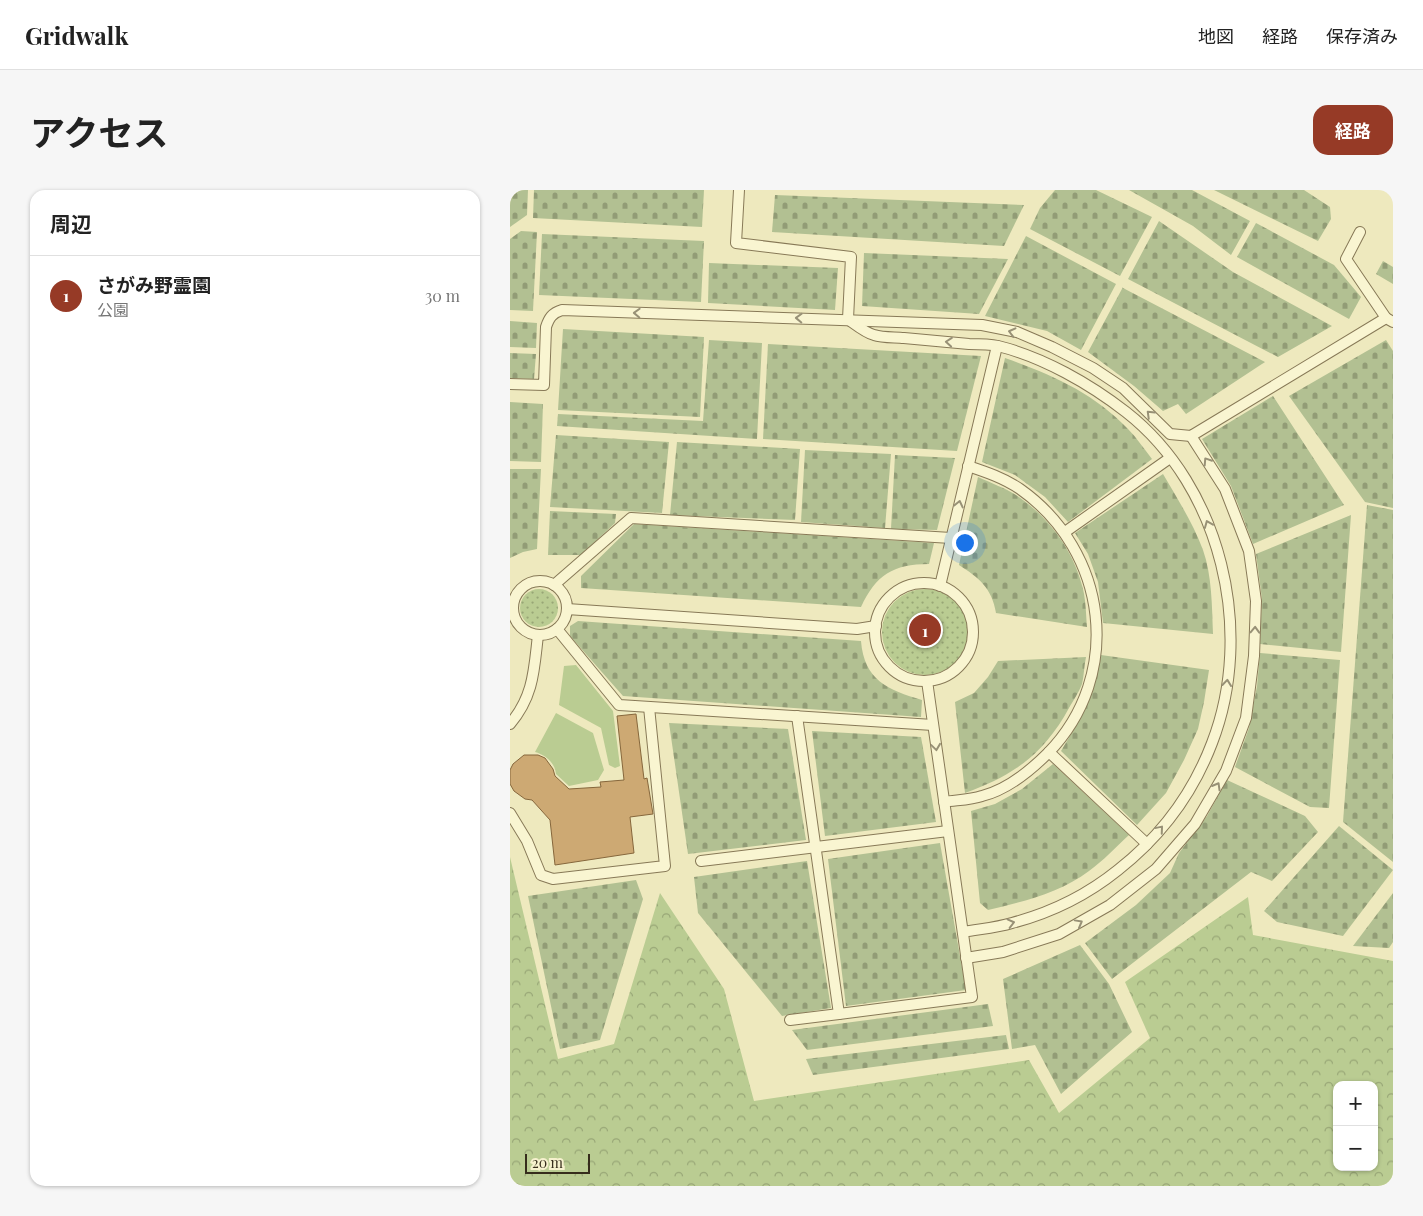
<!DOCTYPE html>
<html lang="ja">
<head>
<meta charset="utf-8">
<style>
  body { margin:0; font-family:"Playfair Display","Noto Sans JP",serif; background:#f6f6f6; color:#222 }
  .controls { position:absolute; right:15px; bottom:15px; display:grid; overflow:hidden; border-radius:10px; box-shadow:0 1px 4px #0004 }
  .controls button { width:45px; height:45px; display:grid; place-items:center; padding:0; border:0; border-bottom:1px solid #e0e0e0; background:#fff; color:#222; font:25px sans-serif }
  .scale { position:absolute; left:15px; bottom:12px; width:65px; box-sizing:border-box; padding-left:5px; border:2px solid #362d1c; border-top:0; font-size:14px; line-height:18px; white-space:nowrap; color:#362d1c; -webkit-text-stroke:4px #f6f1ce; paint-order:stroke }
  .you { position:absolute; left:454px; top:352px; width:18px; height:18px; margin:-12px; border:4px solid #fff; border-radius:50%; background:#1a73e8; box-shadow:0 0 0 8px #1a73e833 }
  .badge { display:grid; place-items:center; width:32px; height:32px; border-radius:50%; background:#963a26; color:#fff; font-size:16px; font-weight:700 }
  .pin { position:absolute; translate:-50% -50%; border:2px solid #fff; box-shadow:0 1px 5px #0006 }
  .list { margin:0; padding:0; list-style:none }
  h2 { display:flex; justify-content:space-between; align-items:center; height:65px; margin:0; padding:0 20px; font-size:21px }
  h2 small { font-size:16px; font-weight:400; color:#767676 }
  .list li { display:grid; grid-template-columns:32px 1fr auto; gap:15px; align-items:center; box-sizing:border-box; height:80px; padding:0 20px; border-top:1px solid #e0e0e0 }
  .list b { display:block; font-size:19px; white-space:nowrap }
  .list p { margin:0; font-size:16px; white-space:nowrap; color:#767676 }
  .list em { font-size:16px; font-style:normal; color:#767676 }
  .map { position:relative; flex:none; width:883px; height:996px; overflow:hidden; border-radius:15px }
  header { display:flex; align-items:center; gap:30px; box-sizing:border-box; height:70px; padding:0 25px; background:#fff; border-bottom:1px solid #e0e0e0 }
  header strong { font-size:24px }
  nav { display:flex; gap:28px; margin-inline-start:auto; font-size:18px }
  .intro { display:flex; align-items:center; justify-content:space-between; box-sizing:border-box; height:120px; padding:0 30px }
  h1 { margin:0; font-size:35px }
  .button { padding:12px 22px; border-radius:15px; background:#963a26; color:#fff; font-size:18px; font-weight:700 }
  main { display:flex; gap:30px; padding:0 30px }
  aside { flex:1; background:#fff; border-radius:15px; box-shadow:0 1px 4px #0004 }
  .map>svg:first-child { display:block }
  .grass { fill:url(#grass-dots) }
  .forest { fill:url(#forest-crowns); fill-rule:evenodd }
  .cemetery { fill:url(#cemetery-stones) }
  .garden { fill:#bacc92 }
  .building { fill:#cda973; stroke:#86673c }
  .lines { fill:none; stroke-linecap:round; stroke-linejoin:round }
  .lane-casing { stroke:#877957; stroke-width:12 }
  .lane { stroke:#f9f5d1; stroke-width:10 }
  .oneway { stroke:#989176 }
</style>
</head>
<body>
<header>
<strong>Gridwalk</strong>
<nav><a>地図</a><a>経路</a><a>保存済み</a></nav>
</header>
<div class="intro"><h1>アクセス</h1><a class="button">経路</a></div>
<main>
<aside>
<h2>周辺<small></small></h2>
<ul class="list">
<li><span class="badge">1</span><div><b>さがみ野霊園</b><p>公園</p></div><em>30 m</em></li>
</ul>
</aside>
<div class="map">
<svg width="883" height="996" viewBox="0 0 883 996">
  <defs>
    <pattern id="grass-dots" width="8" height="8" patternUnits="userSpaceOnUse" patternTransform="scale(1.25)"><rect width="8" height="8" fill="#bacc92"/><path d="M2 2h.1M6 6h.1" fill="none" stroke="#98a676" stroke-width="1.8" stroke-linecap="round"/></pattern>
    <pattern id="forest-crowns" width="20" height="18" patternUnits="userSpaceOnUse" patternTransform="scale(1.25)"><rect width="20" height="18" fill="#bacc92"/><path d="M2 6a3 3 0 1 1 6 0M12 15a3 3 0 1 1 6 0" fill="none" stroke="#98a676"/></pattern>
    <pattern id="cemetery-stones" width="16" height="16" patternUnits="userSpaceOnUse" patternTransform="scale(1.25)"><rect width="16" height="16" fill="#b2c092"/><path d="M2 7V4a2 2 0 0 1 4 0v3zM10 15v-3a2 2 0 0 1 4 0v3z" fill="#929c76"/></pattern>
  </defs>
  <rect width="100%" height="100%" fill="#eee9be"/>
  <g class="grass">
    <circle cx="29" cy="418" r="19"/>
    <circle cx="415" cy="442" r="43"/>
  </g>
  <path class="forest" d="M 0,667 L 48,869 L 104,854 L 150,703 L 214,799 L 244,911 L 519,870 L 549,923 L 640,848 L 615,792 L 738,707 L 743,745 L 883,771 L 883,996 L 0,996 ZM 827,895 L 864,895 L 864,977 L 827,977 Z"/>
  <g class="cemetery">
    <path d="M 8,0 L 18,0 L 17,25 L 0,37 L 0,6 Z"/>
    <path d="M 24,0 L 194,0 L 192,37 L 23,28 Z"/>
    <path d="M 545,0 L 586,0 L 642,27 L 610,86 L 520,39 L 530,18 Z"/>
    <path d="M 619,0 L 682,0 L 740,31 L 721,65 L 683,36 Z"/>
    <path d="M 704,0 L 794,0 L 820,17 L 821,29 L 808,51 Z"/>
    <path d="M 265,5 L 514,15 L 494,56 L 262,42 Z"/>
    <path d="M 649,31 L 723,82 L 822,136 L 768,167 L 618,89 Z"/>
    <path d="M 746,33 L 824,75 L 851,107 L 839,129 L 727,67 Z"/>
    <path d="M 11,41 L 27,42 L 23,121 L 0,120 L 0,49 Z"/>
    <path d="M 32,44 L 194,51 L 191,112 L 29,105 Z"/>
    <path d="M 516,46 L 606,94 L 571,160 L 537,141 L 475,126 Z"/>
    <path d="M 354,63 L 498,69 L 469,124 L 352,116 Z"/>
    <path d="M 873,71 L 883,77 L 883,94 L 866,84 Z"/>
    <path d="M 199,73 L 328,78 L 325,120 L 198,113 Z"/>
    <path d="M 613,97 L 613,98 L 755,172 L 676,224 L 668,214 L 653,221 L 624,196 L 578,162 Z"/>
    <path d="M 0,131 L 27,133 L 26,158 L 0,157 Z"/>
    <path d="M 53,139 L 194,147 L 190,227 L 48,220 Z"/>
    <path d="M 199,150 L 252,153 L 247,249 L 47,236 L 48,224 L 193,231 Z"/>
    <path d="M 876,150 L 883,161 L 883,318 L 855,312 L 779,206 Z"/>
    <path d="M 258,154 L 471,166 L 447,261 L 253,249 Z"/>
    <path d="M 0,163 L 26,164 L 24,189 L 0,188 Z"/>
    <path d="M 495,168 C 541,184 584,203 618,239 C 627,248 634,259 642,269 L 558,332 L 535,307 L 505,285 L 472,272 Z"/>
    <path d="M 763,206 L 834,315 L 743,354 L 721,296 L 692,249 Z"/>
    <path d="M 0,212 L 33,214 L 31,272 L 0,271 Z"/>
    <path d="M 46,245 L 159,252 L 152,323 L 40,317 Z"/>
    <path d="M 167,252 L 290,259 L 285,330 L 160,325 Z"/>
    <path d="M 295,260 L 381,264 L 375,338 L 291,332 Z"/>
    <path d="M 385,265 L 445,268 L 427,340 L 381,339 Z"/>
    <path d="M 0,279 L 31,279 L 27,359 L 13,362 L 0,368 Z"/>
    <path d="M 653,284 C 667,308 683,333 693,360 C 702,385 702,417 703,444 L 593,433 L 588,392 L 578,364 L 565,343 Z"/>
    <path d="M 468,287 C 481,293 495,298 506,305 C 539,327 564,361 573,399 C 576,412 576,425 577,437 L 486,423 C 482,398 469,388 449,375 Z"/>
    <path d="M 857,315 L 883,320 L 883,672 L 833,632 Z"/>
    <path d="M 40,321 L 106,324 L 105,333 L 71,365 L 38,365 Z"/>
    <path d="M 841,325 L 831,462 L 750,454 L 752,409 L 746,364 Z"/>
    <path d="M 124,334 L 424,353 L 419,374 C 383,374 366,385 351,417 L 71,398 L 71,386 Z"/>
    <path d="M 68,431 L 351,451 C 354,490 378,500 412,510 L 411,527 L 113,506 L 60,446 L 60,436 Z"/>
    <path d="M 750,463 L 830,470 L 819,618 L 800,617 L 725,577 L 739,538 L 747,496 Z"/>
    <path d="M 591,465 L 699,480 L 694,512 L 688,539 L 674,570 L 656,603 L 627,635 L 551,561 L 567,534 L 582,503 Z"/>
    <path d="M 576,467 C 574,476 574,486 572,494 C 569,502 563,511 559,518 C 534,564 503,586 455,603 L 445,512 L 464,503 L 478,487 L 488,471 Z"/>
    <path d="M 159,533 L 278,539 L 296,650 L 178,664 Z"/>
    <path d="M 302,541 L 411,547 L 426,632 L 315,646 Z"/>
    <path d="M 543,574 L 619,645 C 606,657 593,671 579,681 C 550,703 512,712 478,720 L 470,713 L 461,621 L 485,614 L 512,599 Z"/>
    <path d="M 717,590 L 795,626 L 808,642 L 762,691 L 741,682 L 602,789 L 575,753 L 626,715 L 660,683 L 669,663 L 697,626 Z"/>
    <path d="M 829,636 L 883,680 L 833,746 L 767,732 L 754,721 Z"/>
    <path d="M 430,653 L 456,800 L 336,816 L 318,669 Z"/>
    <path d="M 297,671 L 321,818 L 272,826 L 188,723 L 184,687 Z"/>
    <path d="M 126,690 L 133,709 L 90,850 L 50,859 L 18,706 Z"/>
    <path d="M 883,703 L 883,752 L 879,758 L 843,756 Z"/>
    <path d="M 570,755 L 599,794 L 622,842 L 551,904 L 525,855 L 502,859 L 493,789 Z"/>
    <path d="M 478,814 L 483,836 L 297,860 L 282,840 Z"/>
    <path d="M 496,845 L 499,859 L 303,885 L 296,869 Z"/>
  </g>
  <g class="garden">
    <path d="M 66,475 L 103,521 L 110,576 L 105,578 L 99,575 L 91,538 L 49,515 L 54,476 Z"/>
    <path d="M 46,523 L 83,543 L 94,580 L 88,590 L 59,596 L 46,584 C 45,573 36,565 25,562 Z"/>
  </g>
  <path class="building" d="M 126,524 L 134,589 L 137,588 L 143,624 L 120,627 L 124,663 L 45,675 L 40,630 L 22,610 L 15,609 L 4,601 L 0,594 L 0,580 L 3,574 L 14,565 L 28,565 L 35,568 L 43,579 L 45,586 L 59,599 L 91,597 L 90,592 L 114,590 L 107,526 Z"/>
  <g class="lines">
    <defs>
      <g id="lane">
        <path d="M 229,0 L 226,53 L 341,67 L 338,129"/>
        <path d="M 850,42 L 836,69 L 876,128"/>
        <path d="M 339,130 C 346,135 356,143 364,145 C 373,148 385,147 394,148 C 416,150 437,152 459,154 C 468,154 479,154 488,156 C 533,167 580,194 616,222 C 712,297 745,442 702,553 C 683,603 650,647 608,680 C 577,705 540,723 502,733 C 486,738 469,739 453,742"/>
        <path d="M 0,194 L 34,195 L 36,137 C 39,128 42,123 52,120 L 472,135 L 507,142 L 542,157 L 583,178 L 613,198 L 660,244 L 681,246 L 876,128 L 883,132"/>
        <path d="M 555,342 L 660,268"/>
        <circle cx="30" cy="418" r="27"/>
        <circle cx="414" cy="442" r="49"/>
        <path d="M 44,395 L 121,328 L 441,348"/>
        <path d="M 430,396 L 487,156"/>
        <path d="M 57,419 L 347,439 L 366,436"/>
        <path d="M 47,439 L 109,515 L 423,535"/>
        <path d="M 287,526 L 329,824 L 462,807 L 417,491"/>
        <path d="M 0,534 C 24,506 24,479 28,445"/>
        <path d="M 539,562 L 637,654"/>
        <path d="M 434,612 C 446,610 460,610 472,606 C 496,600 520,581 538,563 C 614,485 598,361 510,299 C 494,288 476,282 458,276"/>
        <path d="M 0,623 L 17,651 L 31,685 L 43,689 L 155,676 L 139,517"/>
        <path d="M 191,671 L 438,641"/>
        <path d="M 456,768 L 493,762 L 549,744 L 600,715 L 646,679 L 685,634 L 716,581 L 736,528 L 744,466 L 746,411 L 739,361 L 715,299 L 681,246"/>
        <path d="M 280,830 L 329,824"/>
      </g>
    </defs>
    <use href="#lane" class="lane-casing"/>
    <use href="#lane" class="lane"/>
  </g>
  <defs><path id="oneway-chevron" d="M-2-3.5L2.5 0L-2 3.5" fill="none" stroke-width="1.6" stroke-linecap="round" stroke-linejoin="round" transform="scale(1.25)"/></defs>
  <g class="oneway">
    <use href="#oneway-chevron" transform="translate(127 123) rotate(-178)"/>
    <use href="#oneway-chevron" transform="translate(289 128) rotate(-178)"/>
    <use href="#oneway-chevron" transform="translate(502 142) rotate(-166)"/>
    <use href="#oneway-chevron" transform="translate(439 152) rotate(-175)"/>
    <use href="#oneway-chevron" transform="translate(640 224) rotate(-136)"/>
    <use href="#oneway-chevron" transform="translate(697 271) rotate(-123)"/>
    <use href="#oneway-chevron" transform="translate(449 314) rotate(-77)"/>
    <use href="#oneway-chevron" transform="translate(698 334) rotate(-112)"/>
    <use href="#oneway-chevron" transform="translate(745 440) rotate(-88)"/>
    <use href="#oneway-chevron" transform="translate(717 493) rotate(-84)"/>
    <use href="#oneway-chevron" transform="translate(426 557) rotate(82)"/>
    <use href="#oneway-chevron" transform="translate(707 596) rotate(-60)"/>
    <use href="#oneway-chevron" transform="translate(650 639) rotate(-50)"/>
    <use href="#oneway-chevron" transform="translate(501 733) rotate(-14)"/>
    <use href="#oneway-chevron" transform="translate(569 733) rotate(-29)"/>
  </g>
</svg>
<div class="controls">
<button>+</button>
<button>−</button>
</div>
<div class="scale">20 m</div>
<div class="you"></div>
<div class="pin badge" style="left:415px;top:440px">1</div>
</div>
</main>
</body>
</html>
